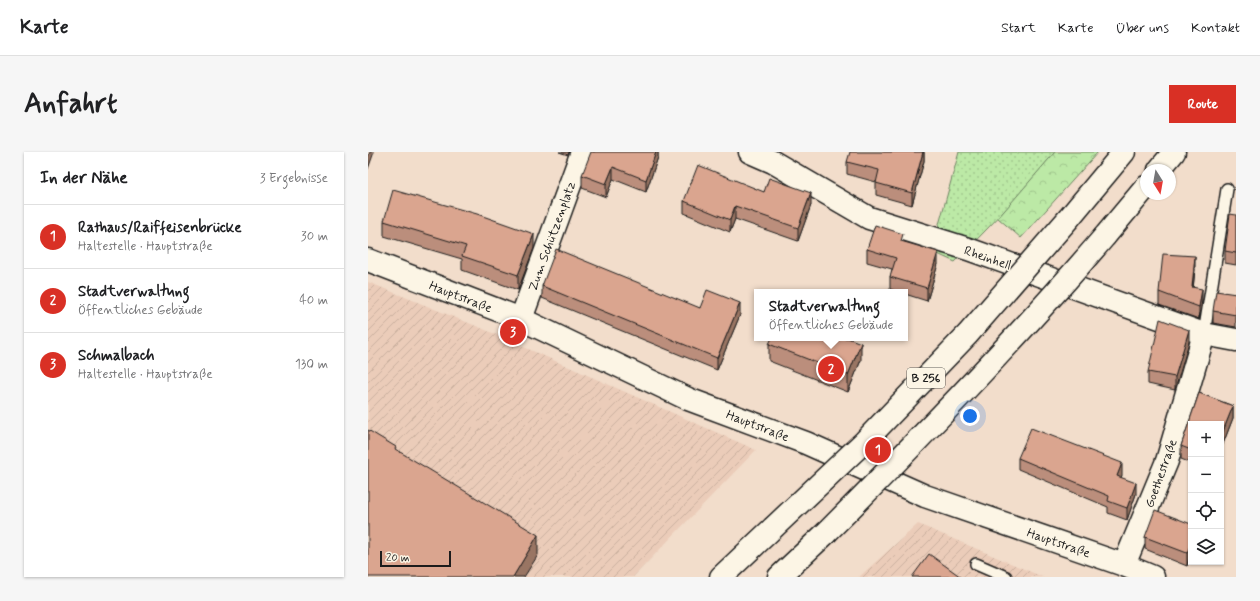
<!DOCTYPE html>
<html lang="de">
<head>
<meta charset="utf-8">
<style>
  body { margin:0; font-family:Mynerve,sans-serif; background:#f6f6f6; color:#202124 }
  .controls { position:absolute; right:12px; bottom:12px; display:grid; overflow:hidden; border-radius:0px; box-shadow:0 1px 3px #0004 }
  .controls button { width:36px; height:36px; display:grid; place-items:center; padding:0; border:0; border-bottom:1px solid #e0e0e0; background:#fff; color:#202124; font:20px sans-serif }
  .compass { position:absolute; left:772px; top:12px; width:36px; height:36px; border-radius:50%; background:#fff; box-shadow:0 1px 3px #0004; rotate:169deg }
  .scale { position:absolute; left:12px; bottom:10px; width:71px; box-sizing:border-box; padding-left:4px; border:2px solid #1c1c1c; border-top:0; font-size:11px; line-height:14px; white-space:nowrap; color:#1c1c1c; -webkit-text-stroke:3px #fcf5e5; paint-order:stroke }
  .you { position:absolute; left:602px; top:264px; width:14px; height:14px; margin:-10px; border:3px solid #fff; border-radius:50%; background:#1a73e8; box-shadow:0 0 0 6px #1a73e833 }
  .badge { display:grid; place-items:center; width:26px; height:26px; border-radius:50%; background:#d93025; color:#fff; font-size:13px; font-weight:700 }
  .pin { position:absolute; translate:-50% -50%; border:2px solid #fff; box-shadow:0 1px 4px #0006 }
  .popup { position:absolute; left:386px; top:137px; width:154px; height:52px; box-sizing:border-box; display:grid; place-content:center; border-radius:0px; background:#fff; filter:drop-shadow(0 1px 3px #0005); font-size:13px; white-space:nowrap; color:#757577 }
  .popup b { font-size:15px; color:#202124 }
  .popup::after { content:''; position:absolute; left:50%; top:100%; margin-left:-8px; border:8px solid transparent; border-top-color:#fff }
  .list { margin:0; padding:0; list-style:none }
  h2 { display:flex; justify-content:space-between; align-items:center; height:52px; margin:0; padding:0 16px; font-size:17px }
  h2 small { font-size:13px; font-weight:400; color:#757577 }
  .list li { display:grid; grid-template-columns:26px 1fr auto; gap:12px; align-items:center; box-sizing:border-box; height:64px; padding:0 16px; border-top:1px solid #e0e0e0 }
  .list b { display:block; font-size:15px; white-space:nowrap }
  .list p { margin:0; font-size:13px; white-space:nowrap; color:#757577 }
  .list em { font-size:13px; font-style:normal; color:#757577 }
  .icon { flex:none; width:22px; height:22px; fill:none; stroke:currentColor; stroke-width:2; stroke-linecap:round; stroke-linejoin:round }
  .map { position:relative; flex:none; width:868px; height:425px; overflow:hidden; border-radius:0px }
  header { display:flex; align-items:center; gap:24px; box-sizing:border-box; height:56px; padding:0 20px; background:#fff; border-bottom:1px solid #e0e0e0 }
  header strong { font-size:19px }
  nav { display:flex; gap:22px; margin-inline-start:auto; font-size:14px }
  .intro { display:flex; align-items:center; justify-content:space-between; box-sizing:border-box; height:96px; padding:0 24px }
  h1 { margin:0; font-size:28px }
  .button { padding:10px 18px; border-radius:0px; background:#d93025; color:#fff; font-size:14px; font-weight:700 }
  main { display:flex; gap:24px; padding:0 24px }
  aside { flex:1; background:#fff; border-radius:0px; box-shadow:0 1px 3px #0004 }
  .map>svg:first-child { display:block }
  .industrial { fill:url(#industrial-furrows) }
  .grass { fill:url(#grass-dots); stroke:#6c8261 }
  .forest { fill:url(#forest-crowns); stroke:#6c8261 }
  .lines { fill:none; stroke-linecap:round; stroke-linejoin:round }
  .lane-casing { stroke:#1c1c1c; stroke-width:14 }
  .street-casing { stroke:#1c1c1c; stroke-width:25 }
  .secondary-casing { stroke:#1c1c1c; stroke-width:25 }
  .highway-casing { stroke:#1c1c1c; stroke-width:25 }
  .lane { stroke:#fcf5e5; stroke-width:11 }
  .street { stroke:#fcf5e5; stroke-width:22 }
  .secondary { stroke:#fcf5e5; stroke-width:22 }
  .highway { stroke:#fcf5e5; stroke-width:22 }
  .highway-bridge-casing { stroke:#1c1c1c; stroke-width:25; stroke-linecap:butt }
  .highway-bridge { stroke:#fcf5e5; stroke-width:22 }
  .wall { fill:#bb8e7b; stroke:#1c1c1c }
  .shaded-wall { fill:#997464; stroke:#1c1c1c }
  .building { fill:#daa58f; stroke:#1c1c1c }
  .labels { text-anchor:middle; stroke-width:3; stroke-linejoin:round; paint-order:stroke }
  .shield { fill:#fcf5e5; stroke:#5f5d58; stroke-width:1 }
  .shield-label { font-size:12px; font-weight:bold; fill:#1c1c1c }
  .street-label { font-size:13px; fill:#1c1c1c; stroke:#fcf5e5 }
</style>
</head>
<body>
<header>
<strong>Karte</strong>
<nav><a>Start</a><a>Karte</a><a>Über uns</a><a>Kontakt</a></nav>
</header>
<div class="intro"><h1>Anfahrt</h1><a class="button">Route</a></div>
<main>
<aside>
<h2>In der Nähe<small>3 Ergebnisse</small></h2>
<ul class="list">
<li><span class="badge">1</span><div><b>Rathaus/Raiffeisenbrücke</b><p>Haltestelle · Hauptstraße</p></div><em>30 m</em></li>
<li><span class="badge">2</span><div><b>Stadtverwaltung</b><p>Öffentliches Gebäude</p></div><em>40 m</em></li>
<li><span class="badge">3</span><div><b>Schmalbach</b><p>Haltestelle · Hauptstraße</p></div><em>130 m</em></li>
</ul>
</aside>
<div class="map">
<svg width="868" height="425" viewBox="0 0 868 425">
  <defs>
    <pattern id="industrial-furrows" width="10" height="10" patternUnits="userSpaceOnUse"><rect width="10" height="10" fill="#ebccb9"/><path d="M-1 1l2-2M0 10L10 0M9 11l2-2" fill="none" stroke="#c9af9e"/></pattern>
    <pattern id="grass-dots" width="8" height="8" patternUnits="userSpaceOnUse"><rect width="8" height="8" fill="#bce9a6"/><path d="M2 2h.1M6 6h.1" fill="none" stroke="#a1c78e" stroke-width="1.8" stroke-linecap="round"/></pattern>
    <pattern id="forest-crowns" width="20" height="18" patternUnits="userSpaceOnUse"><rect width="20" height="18" fill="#bce9a6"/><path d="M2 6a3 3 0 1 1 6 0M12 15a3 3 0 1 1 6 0" fill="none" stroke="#a1c78e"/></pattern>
  </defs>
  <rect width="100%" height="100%" fill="#f2ddcb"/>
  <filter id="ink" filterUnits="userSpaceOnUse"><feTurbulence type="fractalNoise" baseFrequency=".025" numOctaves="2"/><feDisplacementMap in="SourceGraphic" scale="8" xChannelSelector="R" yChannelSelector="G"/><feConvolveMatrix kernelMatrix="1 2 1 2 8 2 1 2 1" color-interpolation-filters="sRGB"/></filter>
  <g filter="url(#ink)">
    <g class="industrial">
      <path d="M 0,130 L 113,176 L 388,298 L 265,425 L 0,425 Z"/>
      <path d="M 550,372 L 675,425 L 491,425 Z"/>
    </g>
    <path class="grass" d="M 591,0 L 687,0 L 647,48 L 587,110 L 561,98 L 572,69 Z"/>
    <path class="forest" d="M 687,0 L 730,0 L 653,86 L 630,66 Z"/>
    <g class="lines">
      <defs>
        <g id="lane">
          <path d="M 836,182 L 859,37"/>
          <path d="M 608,412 L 638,425"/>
        </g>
        <g id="street">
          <path d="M 382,0 L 405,10 L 501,66 L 600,97 L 836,182 L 868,188"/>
          <path d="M 153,167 L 214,0"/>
          <path d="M 756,413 L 799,309 L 836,182"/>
        </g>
        <path id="secondary" d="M 0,108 L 153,167 L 320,247 L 438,291 L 557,344 L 756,413 L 785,425"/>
        <g id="highway">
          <path d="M 791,18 L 806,0"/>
          <path d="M 701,66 L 756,0"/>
          <path d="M 737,84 L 778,35"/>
          <path d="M 353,425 L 405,376"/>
          <path d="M 411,425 L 458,381"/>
        </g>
      </defs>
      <use href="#lane" class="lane-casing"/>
      <use href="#street" class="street-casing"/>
      <use href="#secondary" class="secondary-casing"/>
      <use href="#highway" class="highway-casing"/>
      <use href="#lane" class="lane"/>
      <use href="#street" class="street"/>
      <use href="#secondary" class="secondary"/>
      <use href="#highway" class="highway"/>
      <defs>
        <g id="highway-bridge">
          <path d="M 405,376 L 497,289 L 600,182 L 701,66"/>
          <path d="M 458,381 C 554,285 649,187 737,84"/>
        </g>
      </defs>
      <use href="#highway-bridge" class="highway-bridge-casing"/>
      <use href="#highway-bridge" class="highway-bridge"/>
    </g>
    <g class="wall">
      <path d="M 191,0 L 201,0 L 200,3 Z"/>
      <path d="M 290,0 L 290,5 L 278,40 L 245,27 L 238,45 L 214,36 L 214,23 Z"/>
      <path d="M 556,0 L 556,9 L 544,53 L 508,43 L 508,30 L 479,22 L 479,10 Z"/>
      <path d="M 396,40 L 443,53 L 430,89 L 367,67 L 362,80 L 316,61 L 316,49 Z"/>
      <path d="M 868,63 L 868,113 L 857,111 L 857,99 Z"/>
      <path d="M 16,69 L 166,96 L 150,138 L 94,118 L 94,107 L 16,84 Z"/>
      <path d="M 535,89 L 570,112 L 559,149 L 537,142 L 537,140 L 531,140 L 522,137 L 522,125 L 524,117 L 499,110 L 499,97 Z"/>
      <path d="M 827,117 L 825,136 L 834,149 L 831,167 L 791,153 L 791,140 Z"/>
      <path d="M 174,134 L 332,156 L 372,163 L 349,218 L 174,146 Z"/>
      <path d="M 868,142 L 868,175 L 845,171 L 845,159 Z"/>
      <path d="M 821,190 L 807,238 L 780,232 L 780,220 Z"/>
      <path d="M 401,192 L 493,208 L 480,240 L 401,209 Z"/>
      <path d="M 831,241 L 865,254 L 865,266 L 853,297 L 853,272 L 823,272 L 823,311 L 813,307 L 813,294 Z"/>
      <path d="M 650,306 L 754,323 L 753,325 L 768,342 L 759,368 L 740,361 L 740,355 L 650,317 Z"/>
      <path d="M 823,372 L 823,403 L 819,414 L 777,397 L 777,385 Z"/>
    </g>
    <g class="shaded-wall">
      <path d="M 2,0 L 6,0 L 0,17 L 0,5 Z"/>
      <path d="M 288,0 L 290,0 L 290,5 L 278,40 L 278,28 Z"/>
      <path d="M 555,0 L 556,0 L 556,9 L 544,53 L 544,41 Z"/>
      <path d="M 245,15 L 245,27 L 238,45 L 238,32 Z"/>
      <path d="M 443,41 L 443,53 L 430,89 L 430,76 Z"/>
      <path d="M 367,54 L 367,67 L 362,80 L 362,68 Z"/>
      <path d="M 166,82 L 166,96 L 150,138 L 150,123 Z"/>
      <path d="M 570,100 L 570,112 L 559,149 L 559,136 Z"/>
      <path d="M 827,104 L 827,117 L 824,148 L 824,135 Z"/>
      <path d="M 834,137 L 834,149 L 831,167 L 831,155 Z"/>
      <path d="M 372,151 L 372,163 L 349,218 L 349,206 Z"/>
      <path d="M 821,178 L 821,190 L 807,238 L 807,225 Z"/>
      <path d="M 493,191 L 493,208 L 480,240 L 480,223 Z"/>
      <path d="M 865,254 L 865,266 L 853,297 L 853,284 Z"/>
      <path d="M 754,311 L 754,323 L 749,335 L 749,324 Z"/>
      <path d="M 768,331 L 768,342 L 759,368 L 759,356 Z"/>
      <path d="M 170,383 L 170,403 L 156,425 L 145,425 Z"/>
      <path d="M 823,391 L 823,403 L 819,414 L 819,401 Z"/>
    </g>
    <g class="building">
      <path d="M 223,0 L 288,0 L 278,28 L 245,15 L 238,32 L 214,23 Z"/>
      <path d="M 482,0 L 555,0 L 544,41 L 508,31 L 511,18 L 479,10 Z"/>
      <path d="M 330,13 L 396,40 L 401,26 L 443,41 L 430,76 L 367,54 L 362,68 L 316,49 Z"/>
      <path d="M 25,38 L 109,62 L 166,82 L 150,123 L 94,104 L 98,94 L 16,69 Z"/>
      <path d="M 862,62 L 868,63 L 868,101 L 857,99 Z"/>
      <path d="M 507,73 L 535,82 L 533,89 L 570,100 L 559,136 L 522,125 L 528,106 L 499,97 Z"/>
      <path d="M 188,97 L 332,156 L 339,138 L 372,151 L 349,206 L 174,134 Z"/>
      <path d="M 795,102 L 827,104 L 824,135 L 834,137 L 831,155 L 791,140 Z"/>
      <path d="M 848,139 L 868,142 L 868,163 L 845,159 Z"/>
      <path d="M 792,167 L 821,178 L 807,225 L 780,220 Z"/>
      <path d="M 404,186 L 480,186 L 493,191 L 480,223 L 401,192 Z"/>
      <path d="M 831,241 L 865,254 L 853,284 L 853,272 L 823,272 L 823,298 L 813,294 Z"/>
      <path d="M 663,276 L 754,311 L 749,324 L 768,331 L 759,356 L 740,349 L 741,344 L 650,306 Z"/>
      <path d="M 0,278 L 28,295 L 27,297 L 170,383 L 145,425 L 0,425 Z"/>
      <path d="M 787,358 L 823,372 L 823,391 L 819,401 L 777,385 Z"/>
      <path d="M 561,402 L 593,425 L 544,425 Z"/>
    </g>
  </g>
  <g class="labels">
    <rect class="shield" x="539" y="216" width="38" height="20" rx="3"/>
    <g class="shield-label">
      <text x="558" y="230">B 256</text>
    </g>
    <g class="street-label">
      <text transform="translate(183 84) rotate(-70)" y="5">Zum Schützenplatz</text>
      <text transform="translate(620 105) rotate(19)" y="5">Rheinhell</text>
      <text transform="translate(93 144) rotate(21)" y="5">Hauptstraße</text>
      <text transform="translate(390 273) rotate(21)" y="5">Hauptstraße</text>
      <text transform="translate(792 321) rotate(-70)" y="5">Goethestraße</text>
      <text transform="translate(691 390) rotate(19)" y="5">Hauptstraße</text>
    </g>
  </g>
</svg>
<div class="controls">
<button>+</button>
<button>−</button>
<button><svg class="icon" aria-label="locate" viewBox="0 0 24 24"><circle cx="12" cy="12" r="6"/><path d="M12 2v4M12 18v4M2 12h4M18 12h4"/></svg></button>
<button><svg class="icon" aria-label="layers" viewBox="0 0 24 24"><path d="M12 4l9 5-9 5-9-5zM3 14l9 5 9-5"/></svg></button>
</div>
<svg class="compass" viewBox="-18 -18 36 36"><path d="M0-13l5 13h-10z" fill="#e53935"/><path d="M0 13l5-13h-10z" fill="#757577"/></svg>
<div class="scale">20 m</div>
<div class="you"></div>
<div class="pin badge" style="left:510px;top:298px">1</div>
<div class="pin badge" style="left:463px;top:217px">2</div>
<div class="popup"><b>Stadtverwaltung</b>Öffentliches Gebäude</div>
<div class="pin badge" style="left:145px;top:180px">3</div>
</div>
</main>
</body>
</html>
